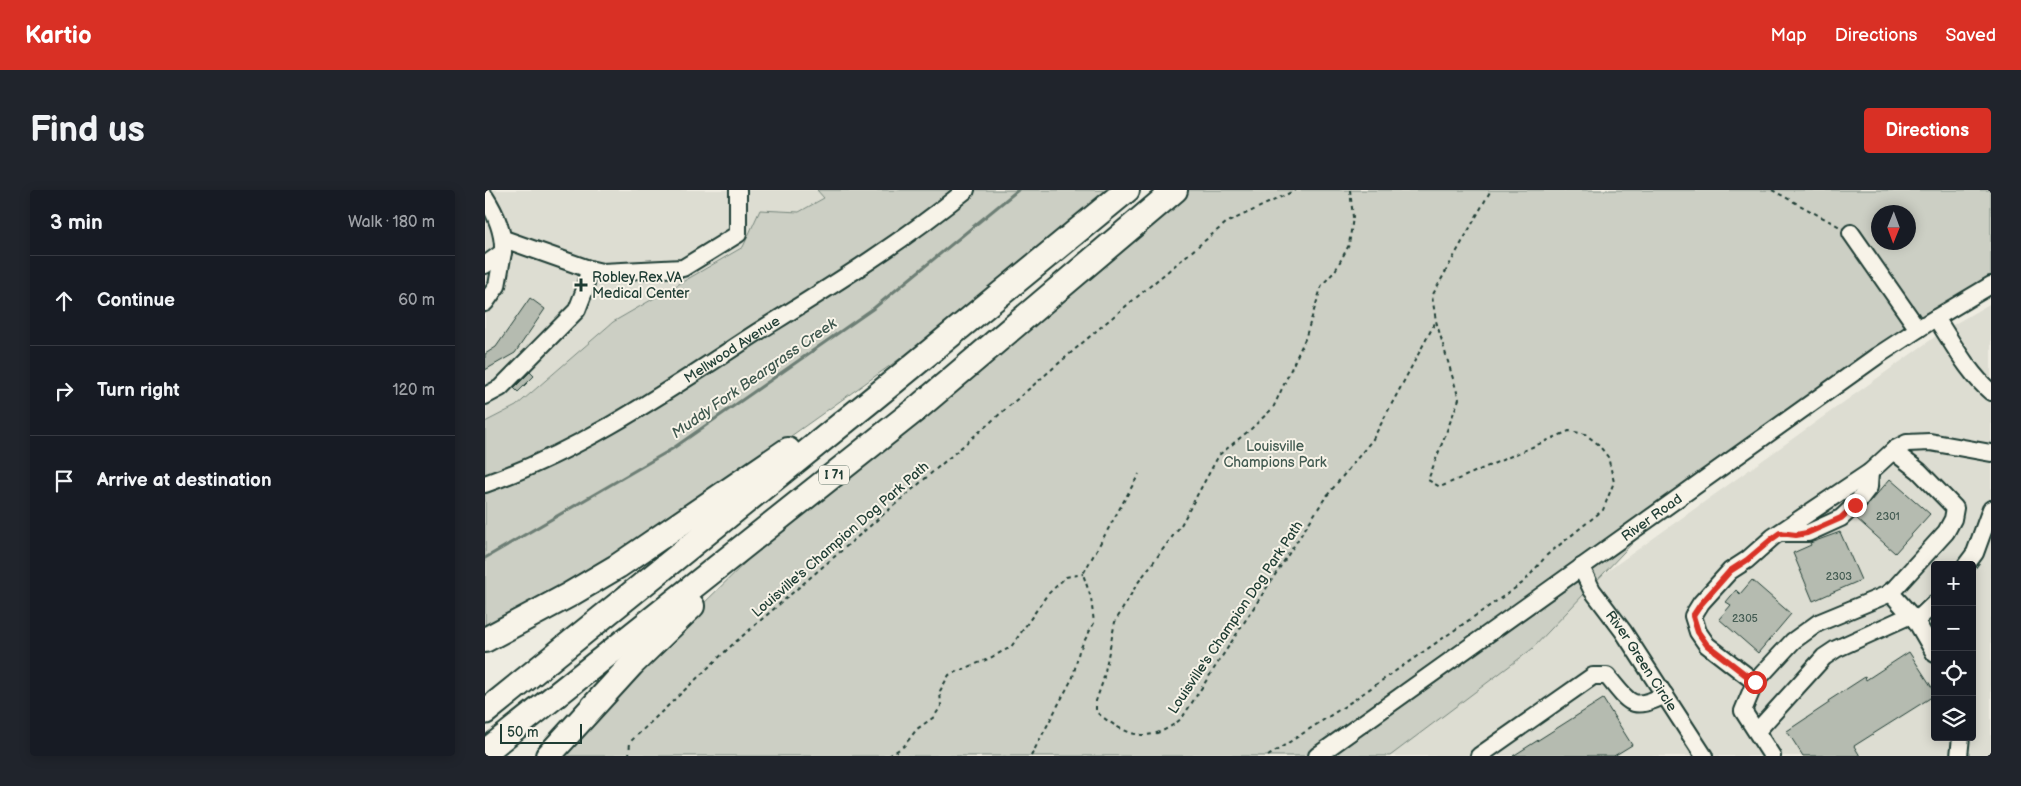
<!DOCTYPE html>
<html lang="en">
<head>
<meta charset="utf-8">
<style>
  body { margin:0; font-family:"Balsamiq Sans",sans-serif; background:#20242c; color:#f1f3f6 }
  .controls { position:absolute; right:15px; bottom:15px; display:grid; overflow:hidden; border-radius:5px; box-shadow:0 2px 12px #0003 }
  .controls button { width:45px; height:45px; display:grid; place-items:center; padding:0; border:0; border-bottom:1px solid #363941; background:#171b24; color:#f1f3f6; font:25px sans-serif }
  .compass { position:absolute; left:1386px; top:15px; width:45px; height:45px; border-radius:50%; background:#171b24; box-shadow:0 2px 12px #0003; rotate:181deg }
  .scale { position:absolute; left:15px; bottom:12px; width:82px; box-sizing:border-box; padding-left:5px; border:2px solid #1f3d34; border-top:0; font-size:14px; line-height:18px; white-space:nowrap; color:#1f3d34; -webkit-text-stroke:4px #f7f3e8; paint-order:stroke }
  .stop { position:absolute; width:15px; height:15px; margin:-11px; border:4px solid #d93025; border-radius:50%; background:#fff }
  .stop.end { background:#d93025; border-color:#fff; box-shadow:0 1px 5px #0008 }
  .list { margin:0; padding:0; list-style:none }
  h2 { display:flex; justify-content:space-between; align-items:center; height:65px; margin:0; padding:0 20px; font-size:21px }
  h2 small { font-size:16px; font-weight:400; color:#9ea1a6 }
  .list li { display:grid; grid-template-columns:32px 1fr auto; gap:15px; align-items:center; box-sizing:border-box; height:90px; padding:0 20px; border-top:1px solid #363941 }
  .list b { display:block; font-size:19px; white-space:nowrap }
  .list em { font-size:16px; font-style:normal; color:#9ea1a6 }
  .icon { flex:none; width:28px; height:28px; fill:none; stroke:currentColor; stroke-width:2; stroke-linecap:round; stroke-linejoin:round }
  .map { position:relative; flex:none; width:1506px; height:566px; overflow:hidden; border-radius:5px }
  header { display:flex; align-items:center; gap:30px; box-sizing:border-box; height:70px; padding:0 25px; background:#d93025; color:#fff }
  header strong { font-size:24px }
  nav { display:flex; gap:28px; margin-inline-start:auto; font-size:18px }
  .intro { display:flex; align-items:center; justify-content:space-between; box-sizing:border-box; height:120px; padding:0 30px }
  h1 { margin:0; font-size:35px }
  .button { padding:12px 22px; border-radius:5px; background:#d93025; color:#fff; font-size:18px; font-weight:700 }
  main { display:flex; gap:30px; padding:0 30px }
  aside { flex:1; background:#171b24; border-radius:5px; box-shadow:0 2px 12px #0003 }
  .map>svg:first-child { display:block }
  .built { fill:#ddddd2; fill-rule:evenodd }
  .green { fill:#cccfc4; stroke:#76867c; fill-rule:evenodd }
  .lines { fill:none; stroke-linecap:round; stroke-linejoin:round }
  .stream { stroke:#6c7e74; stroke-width:3 }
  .building { fill:#b5bbb0; stroke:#1f3d34 }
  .minor-casing { stroke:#1f3d34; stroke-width:20 }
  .highway-casing { stroke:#1f3d34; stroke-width:28 }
  .path { stroke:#1f3d34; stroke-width:2; stroke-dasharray:4 4; stroke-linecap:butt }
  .minor { stroke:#f7f3e8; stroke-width:16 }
  .highway { stroke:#f7f3e8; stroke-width:24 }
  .route { stroke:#d93025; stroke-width:6 }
  .poi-dot { fill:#1f3d34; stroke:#f7f3e8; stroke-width:2 }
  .labels { text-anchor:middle; stroke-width:4; stroke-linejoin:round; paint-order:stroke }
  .number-label { font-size:11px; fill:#445c53 }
  .shield { fill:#f7f3e8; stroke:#60746a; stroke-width:1 }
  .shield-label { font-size:12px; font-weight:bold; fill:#1f3d34 }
  .poi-label { font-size:14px; fill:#1f3d34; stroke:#f7f3e8; text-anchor:start }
  .street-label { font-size:14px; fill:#1f3d34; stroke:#f7f3e8 }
  .park-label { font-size:14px; fill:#425a51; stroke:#f7f3e8 }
  .water-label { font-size:15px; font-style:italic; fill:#3f584f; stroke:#f7f3e8 }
</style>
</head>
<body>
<header>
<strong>Kartio</strong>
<nav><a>Map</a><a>Directions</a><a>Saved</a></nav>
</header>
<div class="intro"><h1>Find us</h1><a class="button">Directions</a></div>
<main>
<aside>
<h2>3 min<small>Walk · 180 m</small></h2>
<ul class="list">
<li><svg class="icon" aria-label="ahead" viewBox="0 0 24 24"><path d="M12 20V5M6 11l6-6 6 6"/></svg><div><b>Continue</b></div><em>60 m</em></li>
<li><svg class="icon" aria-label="right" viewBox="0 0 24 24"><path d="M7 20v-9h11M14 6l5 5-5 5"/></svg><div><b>Turn right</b></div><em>120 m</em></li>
<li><svg class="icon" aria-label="arrive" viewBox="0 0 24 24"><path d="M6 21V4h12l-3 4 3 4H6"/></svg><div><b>Arrive at destination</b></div></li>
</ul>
</aside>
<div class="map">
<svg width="1506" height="566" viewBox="0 0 1506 566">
  <rect width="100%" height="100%" fill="#eeece1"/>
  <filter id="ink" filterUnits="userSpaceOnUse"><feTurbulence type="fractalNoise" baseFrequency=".02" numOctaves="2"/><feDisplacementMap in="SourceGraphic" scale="10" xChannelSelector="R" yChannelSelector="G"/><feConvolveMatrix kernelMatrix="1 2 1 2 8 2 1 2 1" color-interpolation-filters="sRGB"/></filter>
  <g filter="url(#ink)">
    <g class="built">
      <path d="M 0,0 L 332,0 L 339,8 L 313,22 L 275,21 L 258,57 L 128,132 L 31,216 L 0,232 Z"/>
      <path d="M 1506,113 L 1506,566 L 864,566 L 1461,139 ZM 1450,375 L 1487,375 L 1487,547 L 1450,547 Z"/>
    </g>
    <g class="green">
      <path d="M 332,0 L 622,0 L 514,88 L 472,128 L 119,379 L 0,443 L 0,232 L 31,216 L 128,132 L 258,57 L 275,20 L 314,22 L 339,8 Z"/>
      <path d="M 695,0 L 1506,0 L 1506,90 L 1209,288 L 1047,459 L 905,566 L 64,566 L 281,352 ZM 1394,22 L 1424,22 L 1424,52 L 1394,52 Z"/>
    </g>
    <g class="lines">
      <path class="stream" d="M 0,368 L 187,259 L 389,118 L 533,0"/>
    </g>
    <g class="building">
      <path d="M 45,108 L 60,119 L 30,163 L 0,180 L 0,164 L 11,157 Z"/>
      <path d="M 45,182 L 49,186 L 33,202 L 29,198 Z"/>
      <path d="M 1405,289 L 1445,324 L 1410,363 L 1371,328 Z"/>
      <path d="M 1355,342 L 1376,390 L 1328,411 L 1308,363 L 1326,355 L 1325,353 Z"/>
      <path d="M 1267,390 L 1306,424 L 1273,463 L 1234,429 L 1246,415 L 1241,412 L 1251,400 L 1255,404 Z"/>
      <path d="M 1424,462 L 1450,502 L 1450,505 L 1369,556 L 1375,566 L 1318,566 L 1302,541 L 1344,513 L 1343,511 L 1380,487 L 1381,490 Z"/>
      <path d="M 1118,509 L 1147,555 L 1129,566 L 1028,566 Z"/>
    </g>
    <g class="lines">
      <defs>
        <g id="minor">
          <path d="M 0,7 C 11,24 19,42 18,62 L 0,75"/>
          <path d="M 1366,43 L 1433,139"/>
          <path d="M 104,79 L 117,82 L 198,78 L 253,44 L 253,0"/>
          <path d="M 0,113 L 12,96 L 18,62"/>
          <path d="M 1451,128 C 1467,152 1483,183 1506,202"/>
          <path d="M 0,206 L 15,198 L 92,120 L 99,102 L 104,79 L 19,49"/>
          <path id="s1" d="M 0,294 C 98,260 185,199 271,143 C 343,98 415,54 481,0"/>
          <path d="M 1295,343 L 1323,343 L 1356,328 L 1370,315 L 1384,297 L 1385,282"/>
          <path d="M 1481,375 L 1490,363 L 1506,319"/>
          <path id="s2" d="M 1096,377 L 1107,400 L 1138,441 L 1219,566"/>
          <path d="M 1405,402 L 1431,431"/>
          <path d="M 1450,413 L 1431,431 L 1450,464"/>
          <path d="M 1270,492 L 1308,451 L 1333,433 L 1401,405 L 1410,398 L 1461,342 L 1468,329 L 1470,318 L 1434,281 L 1408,261"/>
          <path d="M 1272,541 L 1339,467 L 1351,459 L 1426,425"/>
          <path id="s3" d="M 832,566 L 1392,166 L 1444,132 L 1506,95"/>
          <path d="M 994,566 L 1108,486 L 1122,486 C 1145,513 1145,522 1180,505"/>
          <path d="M 1287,566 L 1258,521 L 1270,492 L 1222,455 L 1213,442 L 1208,426 L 1216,413 L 1245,381 L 1262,370 L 1288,347 L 1385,282 L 1410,259 L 1422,253 L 1445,252 L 1506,263"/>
          <path d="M 1474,566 L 1476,547"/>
        </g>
        <g id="highway">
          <path d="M 0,450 L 84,405 L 133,376 L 303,260"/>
          <path d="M 0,522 L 384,212 L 642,0"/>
          <path d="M 0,562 L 435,216 L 690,0"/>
          <path d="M 63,566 L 147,474 L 207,416"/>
        </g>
      </defs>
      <use href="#minor" class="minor-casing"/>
      <use href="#highway" class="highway-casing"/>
      <g class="path">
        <path d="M 865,0 L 868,27 L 864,55 L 850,81 L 837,95 L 820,149 L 788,218 L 766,239 L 734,265 L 696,335 L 652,394 L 630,432 L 618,491 L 611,511 L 611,522 C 642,546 664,556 697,528 L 840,308 L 888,249 L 951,131"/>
        <path d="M 1287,0 L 1355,37"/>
        <path d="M 144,566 L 145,552 L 247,455 L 617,136 L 741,33 L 811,0"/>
        <path d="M 404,566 L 419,556 L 432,539 L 449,527 L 456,516 L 455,501 L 464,485 L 503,469 L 526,457 L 562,405 L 581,387 L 598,384"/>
        <path d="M 546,566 L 588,487 L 594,461 L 609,433 L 606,408 L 598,384 L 654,284"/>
        <path d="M 783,566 L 860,516 L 1039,392 L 1062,365 L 1118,320 L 1129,292 L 1123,267 L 1113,254 L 1100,244 L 1084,241 L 955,297 L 943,290 L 974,209 L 951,131 L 947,106 L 1006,0"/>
      </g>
      <use href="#minor" class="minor"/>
      <use href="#highway" class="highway"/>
    </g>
  </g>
  <g class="lines" filter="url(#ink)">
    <path class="route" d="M 1270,492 L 1222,455 L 1213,442 L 1208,426 L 1216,414 L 1245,381 L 1262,370 L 1288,348 L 1295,343 L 1311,345 L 1322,343 L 1356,328 L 1370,315"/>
  </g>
  <path class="poi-dot" d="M93.5 87.5h5v5h5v5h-5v5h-5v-5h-5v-5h5z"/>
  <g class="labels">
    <g class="number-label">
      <text x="1403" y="330">2301</text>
      <text x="1354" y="390">2303</text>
      <text x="1260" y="432">2305</text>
    </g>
    <rect class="shield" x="334" y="275.5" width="30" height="19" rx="4"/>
    <g class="shield-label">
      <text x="349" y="289">I 71</text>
    </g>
    <g class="poi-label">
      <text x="107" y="92">Robley Rex VA<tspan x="107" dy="16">Medical Center</tspan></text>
    </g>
    <g class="street-label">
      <text dy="5" stroke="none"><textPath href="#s1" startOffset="282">Mellwood Avenue</textPath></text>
      <text dy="5" stroke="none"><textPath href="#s3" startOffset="411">River Road</textPath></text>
      <text transform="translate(355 349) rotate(-41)" y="5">Louisville's Champion Dog Park Path</text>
      <text transform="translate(750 427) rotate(-56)" y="5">Louisville's Champion Dog Park Path</text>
      <text dy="5" stroke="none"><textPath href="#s2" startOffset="112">River Green Circle</textPath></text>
    </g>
    <g class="park-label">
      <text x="790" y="261">Louisville<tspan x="790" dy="16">Champions Park</tspan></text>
    </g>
    <g class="water-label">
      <text transform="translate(269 188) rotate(-35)" y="5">Muddy Fork Beargrass Creek</text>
    </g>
  </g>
</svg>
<div class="controls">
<button>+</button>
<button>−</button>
<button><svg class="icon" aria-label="locate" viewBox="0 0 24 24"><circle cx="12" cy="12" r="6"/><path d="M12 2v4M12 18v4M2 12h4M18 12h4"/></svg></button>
<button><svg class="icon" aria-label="layers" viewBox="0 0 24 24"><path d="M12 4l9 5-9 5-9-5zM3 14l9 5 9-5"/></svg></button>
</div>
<svg class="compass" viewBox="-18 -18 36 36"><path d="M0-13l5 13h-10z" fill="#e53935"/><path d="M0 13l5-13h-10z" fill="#9ea1a6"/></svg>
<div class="scale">50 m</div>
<div class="stop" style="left:1270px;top:492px"></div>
<div class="stop end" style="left:1370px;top:315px"></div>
</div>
</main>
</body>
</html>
